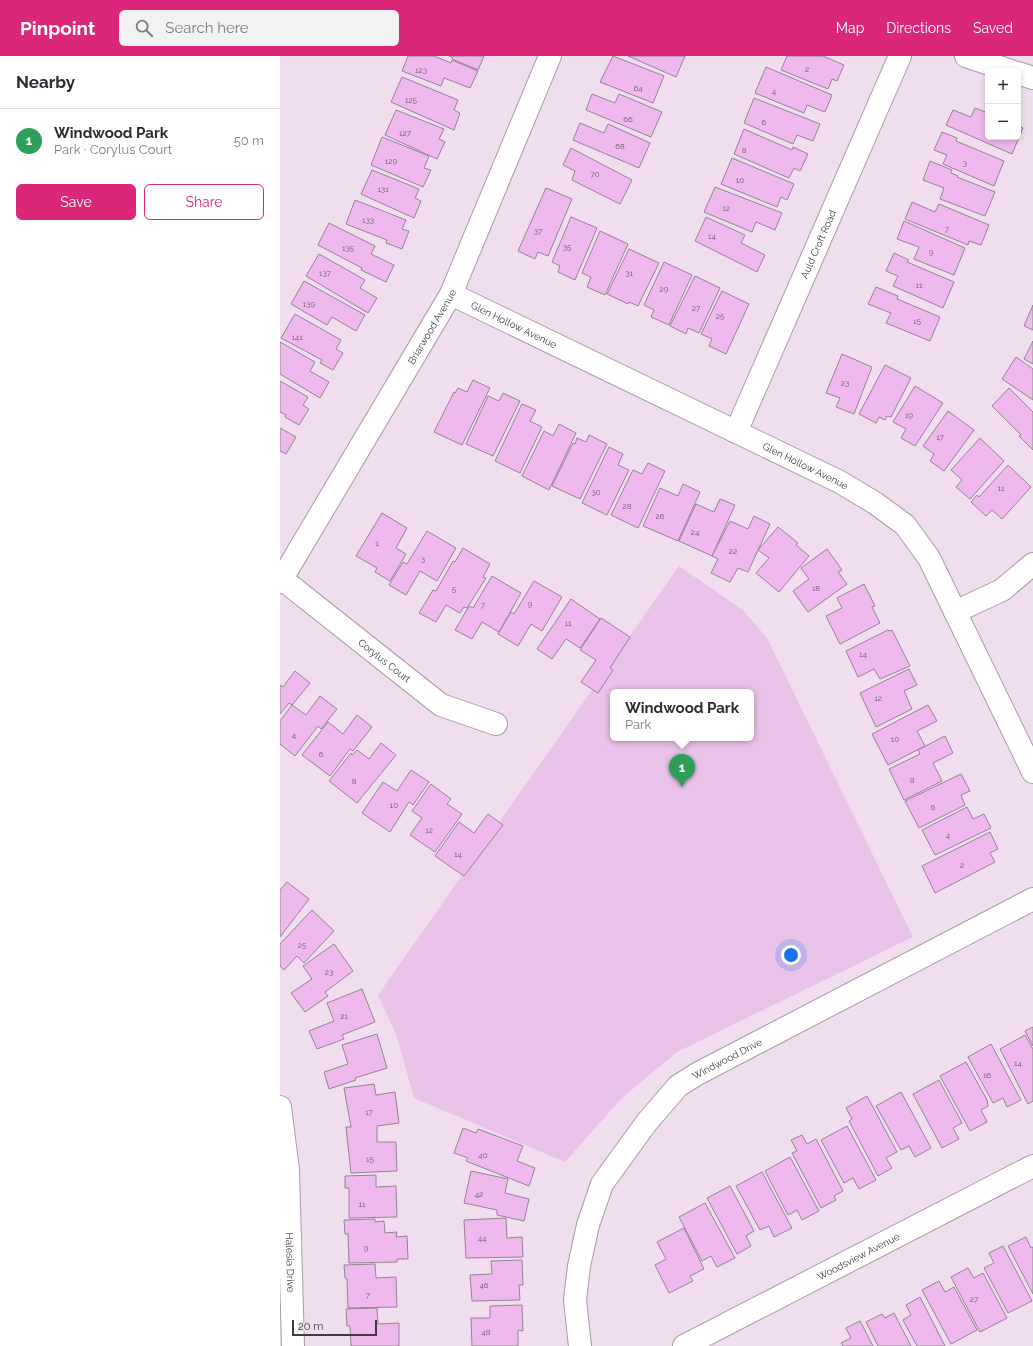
<!DOCTYPE html>
<html lang="en">
<head>
<meta charset="utf-8">
<style>
  body { margin:0; font-family:Raleway,sans-serif; background:#f2f2f3; color:#2b2b33 }
  .controls { position:absolute; right:12px; top:12px; display:grid; overflow:hidden; border-radius:6px; box-shadow:0 2px 6px #0003 }
  .controls button { width:36px; height:36px; display:grid; place-items:center; padding:0; border:0; border-bottom:1px solid #e1e1e2; background:#fff; color:#2b2b33; font:20px sans-serif }
  .scale { position:absolute; left:12px; bottom:10px; width:85px; box-sizing:border-box; padding-left:4px; border:2px solid #413a41; border-top:0; font-size:11px; line-height:14px; white-space:nowrap; color:#413a41; -webkit-text-stroke:3px #f0deef; paint-order:stroke }
  .you { position:absolute; left:511px; top:899px; width:14px; height:14px; margin:-10px; border:3px solid #fff; border-radius:50%; background:#1a73e8; box-shadow:0 0 0 6px #1a73e833 }
  .badge { display:grid; place-items:center; width:26px; height:26px; border-radius:50%; background:#db2777; color:#fff; font-size:13px; font-weight:700 }
  .pin { position:absolute; translate:-50% -33px; filter:drop-shadow(0 1px 2px #0008) }
  .pin::after { content:''; position:absolute; top:21px; width:14px; height:12px; background:inherit; clip-path:polygon(0 0,100% 0,50% 100%) }
  .popup { position:absolute; left:330px; top:633px; width:144px; height:52px; box-sizing:border-box; display:grid; place-content:center; border-radius:6px; background:#fff; filter:drop-shadow(0 1px 3px #0005); font-size:13px; white-space:nowrap; color:#7c7c81 }
  .popup b { font-size:15px; color:#2b2b33 }
  .popup::after { content:''; position:absolute; left:50%; top:100%; margin-left:-8px; border:8px solid transparent; border-top-color:#fff }
  .list { margin:0; padding:0; list-style:none }
  h2 { display:flex; justify-content:space-between; align-items:center; height:52px; margin:0; padding:0 16px; font-size:17px }
  h2 small { font-size:13px; font-weight:400; color:#7c7c81 }
  .list li { display:grid; grid-template-columns:26px 1fr auto; gap:12px; align-items:center; box-sizing:border-box; height:64px; padding:0 16px; border-top:1px solid #e1e1e2 }
  .list b { display:block; font-size:15px; white-space:nowrap }
  .list p { margin:0; font-size:13px; white-space:nowrap; color:#7c7c81 }
  .list em { font-size:13px; font-style:normal; color:#7c7c81 }
  .actions { display:flex; gap:8px; padding:12px 16px }
  .actions a { flex:1; padding:9px 0; border:1px solid #db2777; border-radius:6px; text-align:center; font-size:14px; color:#db2777 }
  .actions .main { background:#db2777; color:#fff }
  .icon { flex:none; width:22px; height:22px; fill:none; stroke:currentColor; stroke-width:2; stroke-linecap:round; stroke-linejoin:round }
  .map { position:relative; flex:none; width:753px; height:1290px; overflow:hidden }
  header { display:flex; align-items:center; gap:24px; box-sizing:border-box; height:56px; padding:0 20px; background:#db2777; color:#fff }
  header strong { font-size:19px }
  nav { display:flex; gap:22px; margin-inline-start:auto; font-size:14px }
  .search { width:280px; height:36px; background:#f2f2f3; display:flex; align-items:center; gap:10px; box-sizing:border-box; padding:0 14px; border-radius:6px; color:#7c7c81; font-size:15px }
  main { display:flex }
  aside { flex:1; background:#fff }
  .map>svg:first-child { display:block }
  .green { fill:#e9c2e8; fill-rule:evenodd }
  .building { fill:#efb9ee; stroke:#948494 }
  .lines { fill:none; stroke-linecap:round; stroke-linejoin:round }
  .minor-casing { stroke:#aa9aaa; stroke-width:24 }
  .minor { stroke:#fff; stroke-width:22 }
  .labels { text-anchor:middle; stroke-width:3; stroke-linejoin:round; paint-order:stroke }
  .number-label { font-size:8px; fill:#6c5a6c }
  .street-label { font-size:10px; fill:#413a41; stroke:#f0deef }
</style>
</head>
<body>
<header>
<strong>Pinpoint</strong>
<div class="search"><svg class="icon" aria-label="search" viewBox="0 0 24 24"><circle cx="10" cy="10" r="6"/><path d="M15 15l6 6"/></svg>Search here</div>
<nav><a>Map</a><a>Directions</a><a>Saved</a></nav>
</header>
<main>
<aside>
<h2>Nearby<small></small></h2>
<ul class="list">
<li><span class="badge" style="background:#2e9e5b">1</span><div><b>Windwood Park</b><p>Park · Corylus Court</p></div><em>50 m</em></li>
</ul>
<div class="actions"><a class="main">Save</a><a>Share</a></div>
</aside>
<div class="map">
<svg width="753" height="1290" viewBox="0 0 753 1290">
  <rect width="100%" height="100%" fill="#f0deef"/>
  <path class="green" d="M 399,510 L 464,555 L 487,582 L 633,881 L 397,996 L 342,1042 L 285,1106 L 134,1042 L 116,978 L 98,939 ZM 333,636 L 471,636 L 471,682 L 333,682 Z"/>
  <g class="building">
    <path d="M 128,0 L 154,0 L 171,7 L 172,4 L 198,15 L 190,32 L 164,22 L 161,30 L 122,15 Z"/>
    <path d="M 169,0 L 204,0 L 198,14 L 172,3 L 173,2 Z"/>
    <path d="M 333,0 L 384,20 L 373,47 L 320,26 Z"/>
    <path d="M 348,0 L 405,0 L 396,21 Z"/>
    <path d="M 507,0 L 543,0 L 564,9 L 557,25 L 552,23 L 548,33 L 501,14 Z"/>
    <path d="M 486,11 L 552,39 L 545,56 L 527,49 L 524,57 L 475,37 Z"/>
    <path d="M 122,21 L 178,44 L 174,54 L 180,57 L 174,74 L 111,46 Z"/>
    <path d="M 312,38 L 335,47 L 339,38 L 382,56 L 371,81 L 306,54 Z"/>
    <path d="M 474,42 L 540,68 L 533,85 L 517,79 L 513,88 L 464,67 Z"/>
    <path d="M 695,52 L 708,57 L 708,81 L 738,81 L 738,70 L 743,72 L 732,98 L 666,69 L 673,54 L 691,61 Z"/>
    <path d="M 116,54 L 164,73 L 159,83 L 165,86 L 157,103 L 105,79 Z"/>
    <path d="M 300,67 L 324,77 L 328,68 L 370,87 L 359,112 L 293,84 Z"/>
    <path d="M 464,73 L 512,94 L 513,91 L 528,98 L 520,115 L 514,112 L 509,122 L 454,98 Z"/>
    <path d="M 662,76 L 677,82 L 676,85 L 724,105 L 714,130 L 663,108 L 667,99 L 654,94 Z"/>
    <path d="M 102,81 L 149,100 L 144,112 L 151,114 L 143,131 L 91,109 Z"/>
    <path d="M 291,92 L 352,124 L 340,148 L 292,124 L 295,115 L 283,109 Z"/>
    <path d="M 452,102 L 514,128 L 507,144 L 501,141 L 497,151 L 441,128 Z"/>
    <path d="M 650,105 L 672,114 L 671,117 L 678,120 L 677,121 L 715,136 L 705,160 L 660,143 L 664,132 L 643,124 Z"/>
    <path d="M 92,114 L 139,133 L 135,142 L 141,145 L 134,162 L 81,138 Z"/>
    <path d="M 435,131 L 502,157 L 495,174 L 476,166 L 472,176 L 424,156 Z"/>
    <path d="M 266,132 L 292,143 L 268,200 L 258,196 L 255,203 L 238,195 Z"/>
    <path d="M 75,144 L 126,164 L 122,173 L 129,175 L 122,193 L 106,187 L 107,184 L 66,168 Z"/>
    <path d="M 632,146 L 655,156 L 659,148 L 709,169 L 701,189 L 689,185 L 688,189 L 625,163 Z"/>
    <path d="M 291,161 L 317,172 L 295,224 L 278,216 L 280,210 L 272,206 Z"/>
    <path d="M 426,161 L 465,179 L 461,187 L 485,199 L 477,216 L 415,185 Z"/>
    <path d="M 624,165 L 685,192 L 674,219 L 634,203 L 639,191 L 617,183 Z"/>
    <path d="M 49,167 L 95,190 L 91,198 L 114,209 L 106,226 L 81,214 L 82,212 L 38,189 Z"/>
    <path d="M 320,175 L 348,188 L 325,239 L 307,231 L 311,221 L 302,217 Z"/>
    <path d="M 349,193 L 379,207 L 358,250 L 349,246 L 348,248 L 327,238 Z"/>
    <path d="M 614,197 L 629,204 L 627,206 L 674,226 L 663,252 L 613,230 L 618,220 L 606,215 Z"/>
    <path d="M 39,198 L 85,224 L 80,232 L 97,242 L 88,257 L 26,220 Z"/>
    <path d="M 384,206 L 412,219 L 389,269 L 371,261 L 374,254 L 364,249 Z"/>
    <path d="M 415,220 L 440,232 L 419,277 L 408,272 L 406,278 L 390,270 Z"/>
    <path d="M 24,225 L 85,259 L 76,275 L 52,261 L 47,269 L 11,248 Z"/>
    <path d="M 596,231 L 618,240 L 617,243 L 660,261 L 650,285 L 606,267 L 611,257 L 588,248 Z"/>
    <path d="M 442,235 L 469,248 L 446,298 L 429,290 L 432,283 L 421,278 Z"/>
    <path d="M 753,249 L 753,274 L 744,270 Z"/>
    <path d="M 15,258 L 61,284 L 56,293 L 63,297 L 53,314 L 40,307 L 42,304 L 1,282 Z"/>
    <path d="M 753,285 L 753,308 L 744,303 Z"/>
    <path d="M 0,286 L 35,306 L 30,315 L 49,326 L 40,342 L 0,318 Z"/>
    <path d="M 562,298 L 592,311 L 574,358 L 556,351 L 560,342 L 546,337 Z"/>
    <path d="M 736,301 L 753,313 L 753,344 L 722,323 Z"/>
    <path d="M 605,309 L 631,322 L 611,361 L 607,360 L 605,364 L 599,361 L 596,367 L 579,358 Z"/>
    <path d="M 193,324 L 210,332 L 182,389 L 154,376 L 174,336 L 175,337 L 178,332 L 187,336 Z"/>
    <path d="M 0,325 L 28,341 L 23,349 L 29,353 L 19,369 L 5,361 L 6,359 L 0,356 Z"/>
    <path d="M 635,330 L 663,347 L 635,390 L 621,382 L 626,373 L 613,366 Z"/>
    <path d="M 729,332 L 753,356 L 753,394 L 739,380 L 741,379 L 712,350 Z"/>
    <path d="M 223,337 L 240,345 L 213,400 L 186,388 L 208,340 L 219,345 Z"/>
    <path d="M 242,348 L 256,354 L 250,365 L 262,371 L 240,417 L 215,405 Z"/>
    <path d="M 668,355 L 694,374 L 664,415 L 650,405 L 654,398 L 643,390 Z"/>
    <path d="M 279,368 L 296,377 L 269,434 L 242,420 L 264,375 L 273,380 Z"/>
    <path d="M 0,372 L 16,381 L 6,398 L 0,395 Z"/>
    <path d="M 309,379 L 327,388 L 300,443 L 272,430 L 293,387 L 295,388 L 297,382 L 306,386 Z"/>
    <path d="M 700,382 L 724,405 L 690,443 L 676,431 L 682,424 L 671,414 Z"/>
    <path d="M 329,391 L 343,398 L 338,409 L 349,414 L 327,459 L 302,447 Z"/>
    <path d="M 368,407 L 385,415 L 358,472 L 331,459 L 353,414 L 362,418 Z"/>
    <path d="M 728,409 L 751,431 L 722,463 L 712,454 L 706,460 L 691,446 L 697,439 L 699,441 Z"/>
    <path d="M 403,428 L 420,436 L 398,485 L 363,470 L 380,432 L 398,440 Z"/>
    <path d="M 440,443 L 455,449 L 432,500 L 399,485 L 416,448 L 434,456 Z"/>
    <path d="M 102,457 L 127,472 L 116,492 L 126,498 L 110,525 L 95,516 L 97,512 L 76,500 Z"/>
    <path d="M 474,460 L 490,468 L 468,516 L 458,512 L 450,526 L 431,517 L 438,503 L 432,500 L 450,465 L 468,473 Z"/>
    <path d="M 498,471 L 518,487 L 516,489 L 529,500 L 499,536 L 476,517 L 489,502 L 478,494 Z"/>
    <path d="M 147,475 L 176,492 L 157,525 L 140,515 L 126,539 L 109,529 L 123,506 L 127,508 Z"/>
    <path d="M 183,492 L 210,508 L 203,521 L 206,522 L 187,552 L 184,551 L 180,557 L 166,549 L 156,566 L 139,557 L 153,534 L 156,535 L 173,505 L 175,506 Z"/>
    <path d="M 547,493 L 562,514 L 558,516 L 567,528 L 528,556 L 513,535 L 529,523 L 521,512 Z"/>
    <path d="M 212,520 L 241,537 L 219,576 L 202,566 L 192,583 L 175,574 L 189,550 L 193,552 Z"/>
    <path d="M 254,525 L 282,541 L 262,575 L 251,568 L 238,590 L 218,578 L 231,556 L 234,558 Z"/>
    <path d="M 584,528 L 595,550 L 592,551 L 600,567 L 560,588 L 546,560 L 562,552 L 557,542 Z"/>
    <path d="M 291,543 L 320,563 L 300,592 L 286,583 L 272,603 L 257,593 Z"/>
    <path d="M 321,562 L 350,581 L 330,612 L 333,614 L 318,637 L 301,626 L 316,604 L 300,594 Z"/>
    <path d="M 608,574 L 609,575 L 612,574 L 630,610 L 600,623 L 594,613 L 578,621 L 566,595 Z"/>
    <path d="M 629,613 L 637,629 L 624,635 L 632,653 L 596,671 L 580,637 Z"/>
    <path d="M 15,615 L 30,627 L 12,649 L 9,647 L 0,658 L 0,629 L 3,631 Z"/>
    <path d="M 40,640 L 57,653 L 41,673 L 38,670 L 15,700 L 0,688 L 0,665 L 12,649 L 26,659 Z"/>
    <path d="M 648,649 L 657,665 L 637,675 L 645,690 L 608,709 L 592,678 Z"/>
    <path d="M 77,659 L 92,671 L 73,695 L 70,693 L 50,720 L 22,699 L 48,666 L 63,678 Z"/>
    <path d="M 665,680 L 673,697 L 653,707 L 662,725 L 624,744 L 609,713 L 640,698 L 638,694 Z"/>
    <path d="M 101,687 L 116,699 L 77,747 L 49,725 L 71,697 L 72,699 L 77,694 L 89,703 Z"/>
    <path d="M 131,714 L 149,726 L 133,749 L 129,746 L 110,776 L 82,757 L 103,726 L 117,735 Z"/>
    <path d="M 681,718 L 690,735 L 681,739 L 685,749 L 639,772 L 625,745 Z"/>
    <path d="M 151,728 L 171,743 L 167,748 L 182,758 L 155,796 L 130,779 L 142,762 L 132,755 Z"/>
    <path d="M 687,751 L 693,763 L 704,758 L 711,772 L 655,799 L 642,774 Z"/>
    <path d="M 208,758 L 223,769 L 184,820 L 155,800 L 179,766 L 194,777 Z"/>
    <path d="M 710,776 L 718,793 L 710,797 L 715,806 L 655,837 L 642,810 Z"/>
    <path d="M 7,826 L 29,843 L 0,881 L 0,834 Z"/>
    <path d="M 32,854 L 54,875 L 24,907 L 17,900 L 4,914 L 0,910 L 0,888 Z"/>
    <path d="M 54,888 L 73,915 L 45,936 L 48,940 L 25,956 L 11,937 L 32,923 L 23,910 Z"/>
    <path d="M 82,933 L 95,966 L 62,979 L 64,983 L 37,993 L 29,975 L 54,965 L 47,947 Z"/>
    <path d="M 753,971 L 753,990 L 745,975 Z"/>
    <path d="M 97,978 L 107,1012 L 75,1022 L 76,1024 L 49,1033 L 44,1016 L 68,1008 L 62,989 Z"/>
    <path d="M 745,979 L 753,993 L 753,1045 L 748,1048 L 720,993 Z"/>
    <path d="M 711,988 L 741,1044 L 727,1051 L 723,1042 L 713,1047 L 688,1001 Z"/>
    <path d="M 686,1006 L 707,1044 L 708,1050 L 701,1054 L 707,1066 L 690,1075 L 660,1020 Z"/>
    <path d="M 659,1024 L 682,1067 L 673,1072 L 679,1083 L 662,1092 L 633,1038 Z"/>
    <path d="M 94,1028 L 96,1039 L 115,1036 L 119,1067 L 97,1070 L 97,1086 L 116,1086 L 117,1115 L 71,1117 L 66,1071 L 71,1071 L 64,1032 Z"/>
    <path d="M 621,1036 L 651,1092 L 635,1101 L 629,1090 L 621,1094 L 596,1050 Z"/>
    <path d="M 587,1040 L 617,1096 L 606,1102 L 612,1112 L 598,1120 L 569,1065 L 572,1063 L 566,1052 Z"/>
    <path d="M 567,1070 L 596,1124 L 579,1133 L 573,1122 L 564,1127 L 541,1084 Z"/>
    <path d="M 183,1072 L 196,1077 L 198,1073 L 243,1090 L 237,1105 L 255,1112 L 249,1130 L 186,1105 L 188,1102 L 174,1097 Z"/>
    <path d="M 522,1079 L 527,1088 L 536,1083 L 563,1135 L 554,1140 L 556,1144 L 541,1152 L 512,1097 L 517,1095 L 511,1084 Z"/>
    <path d="M 510,1101 L 539,1155 L 522,1164 L 517,1154 L 508,1159 L 485,1115 Z"/>
    <path d="M 191,1115 L 228,1123 L 225,1137 L 249,1143 L 244,1165 L 217,1159 L 217,1154 L 184,1147 Z"/>
    <path d="M 482,1116 L 512,1172 L 494,1181 L 489,1170 L 480,1174 L 456,1130 Z"/>
    <path d="M 96,1119 L 96,1131 L 116,1130 L 117,1161 L 69,1162 L 69,1132 L 65,1132 L 65,1120 Z"/>
    <path d="M 450,1130 L 474,1175 L 466,1180 L 471,1190 L 457,1198 L 427,1142 Z"/>
    <path d="M 425,1147 L 455,1202 L 437,1211 L 431,1200 L 422,1205 L 399,1161 Z"/>
    <path d="M 226,1162 L 227,1182 L 242,1181 L 243,1201 L 186,1202 L 184,1164 Z"/>
    <path d="M 95,1163 L 95,1166 L 104,1165 L 105,1177 L 117,1176 L 116,1181 L 127,1180 L 128,1203 L 117,1203 L 117,1206 L 69,1207 L 68,1178 L 65,1178 L 64,1164 Z"/>
    <path d="M 404,1172 L 424,1213 L 410,1220 L 413,1225 L 389,1237 L 375,1209 L 386,1203 L 377,1186 Z"/>
    <path d="M 746,1181 L 751,1192 L 753,1191 L 753,1238 L 728,1190 Z"/>
    <path d="M 723,1190 L 752,1245 L 728,1257 L 704,1212 L 714,1207 L 709,1197 Z"/>
    <path d="M 242,1204 L 243,1229 L 239,1229 L 240,1244 L 192,1245 L 190,1219 L 212,1218 L 211,1205 Z"/>
    <path d="M 95,1208 L 96,1222 L 116,1221 L 117,1251 L 68,1252 L 67,1223 L 65,1222 L 64,1209 Z"/>
    <path d="M 688,1212 L 694,1222 L 703,1217 L 727,1262 L 700,1276 L 671,1221 Z"/>
    <path d="M 659,1225 L 665,1236 L 674,1231 L 697,1274 L 671,1288 L 642,1234 Z"/>
    <path d="M 640,1241 L 665,1290 L 637,1290 L 623,1264 L 631,1259 L 626,1249 Z"/>
    <path d="M 242,1249 L 243,1275 L 238,1274 L 238,1290 L 192,1290 L 191,1262 L 210,1262 L 210,1250 Z"/>
    <path d="M 97,1252 L 98,1268 L 119,1267 L 119,1290 L 71,1290 L 70,1270 L 67,1270 L 66,1253 Z"/>
    <path d="M 614,1257 L 631,1290 L 598,1290 L 586,1266 L 602,1258 L 605,1262 Z"/>
    <path d="M 580,1265 L 593,1290 L 563,1290 L 561,1287 L 571,1282 L 566,1272 Z"/>
  </g>
  <g class="lines">
    <defs>
      <g id="minor">
        <path d="M 686,0 L 731,15"/>
        <path d="M 738,17 L 753,22"/>
        <path id="s1" d="M 171,238 L 560,426 L 595,447 L 625,469 L 649,502 L 753,716"/>
        <path id="s2" d="M 456,376 L 620,0"/>
        <path id="s3" d="M 2,523 L 161,649 L 216,668"/>
        <path id="s4" d="M 0,526 L 171,238 L 270,0"/>
        <path d="M 675,556 L 722,534 L 753,508"/>
        <path id="s5" d="M 0,1051 L 8,1114 L 13,1290"/>
        <path id="s6" d="M 300,1290 L 295,1244 L 299,1210 L 308,1169 L 322,1128 L 367,1066 L 398,1030 L 417,1018 L 753,843"/>
        <path id="s7" d="M 404,1290 L 753,1110"/>
      </g>
    </defs>
    <use href="#minor" class="minor-casing"/>
    <use href="#minor" class="minor"/>
  </g>
  <g class="labels">
    <g class="number-label">
      <text x="527" y="16">2</text>
      <text x="141" y="17">123</text>
      <text x="358" y="35">64</text>
      <text x="494" y="38">4</text>
      <text x="131" y="47">125</text>
      <text x="348" y="66">66</text>
      <text x="484" y="69">6</text>
      <text x="125" y="80">127</text>
      <text x="340" y="93">68</text>
      <text x="464" y="97">8</text>
      <text x="111" y="108">129</text>
      <text x="685" y="110">3</text>
      <text x="315" y="121">70</text>
      <text x="460" y="127">10</text>
      <text x="103" y="136">131</text>
      <text x="446" y="155">12</text>
      <text x="88" y="167">133</text>
      <text x="667" y="176">7</text>
      <text x="258" y="178">37</text>
      <text x="432" y="183">14</text>
      <text x="287" y="194">35</text>
      <text x="68" y="195">135</text>
      <text x="651" y="199">9</text>
      <text x="45" y="220">137</text>
      <text x="349" y="220">31</text>
      <text x="639" y="232">11</text>
      <text x="384" y="236">29</text>
      <text x="29" y="251">139</text>
      <text x="416" y="255">27</text>
      <text x="440" y="263">25</text>
      <text x="637" y="268">15</text>
      <text x="17" y="284">141</text>
      <text x="565" y="330">23</text>
      <text x="629" y="362">19</text>
      <text x="660" y="384">17</text>
      <text x="721" y="435">11</text>
      <text x="316" y="439">30</text>
      <text x="347" y="453">28</text>
      <text x="380" y="463">26</text>
      <text x="415" y="479">24</text>
      <text x="97" y="490">1</text>
      <text x="453" y="498">22</text>
      <text x="143" y="506">3</text>
      <text x="536" y="535">18</text>
      <text x="174" y="536">5</text>
      <text x="250" y="551">9</text>
      <text x="203" y="552">7</text>
      <text x="288" y="570">11</text>
      <text x="583" y="601">14</text>
      <text x="598" y="645">12</text>
      <text x="14" y="682">4</text>
      <text x="615" y="686">10</text>
      <text x="41" y="701">6</text>
      <text x="632" y="727">8</text>
      <text x="74" y="728">8</text>
      <text x="114" y="752">10</text>
      <text x="653" y="754">6</text>
      <text x="149" y="777">12</text>
      <text x="668" y="782">4</text>
      <text x="178" y="801">14</text>
      <text x="682" y="812">2</text>
      <text x="22" y="892">25</text>
      <text x="49" y="919">23</text>
      <text x="64" y="963">21</text>
      <text x="738" y="1010">14</text>
      <text x="707" y="1022">16</text>
      <text x="89" y="1059">17</text>
      <text x="203" y="1102">40</text>
      <text x="90" y="1106">15</text>
      <text x="199" y="1141">42</text>
      <text x="82" y="1151">11</text>
      <text x="202" y="1185">44</text>
      <text x="86" y="1195">9</text>
      <text x="204" y="1232">46</text>
      <text x="88" y="1242">7</text>
      <text x="694" y="1246">27</text>
      <text x="206" y="1279">48</text>
    </g>
    <g class="street-label">
      <text dy="4" stroke="none"><textPath href="#s2" startOffset="205">Auld Croft Road</textPath></text>
      <text dy="4" stroke="none"><textPath href="#s1" startOffset="70">Glen Hollow Avenue</textPath></text>
      <text dy="4" stroke="none"><textPath href="#s4" startOffset="297">Briarwood Avenue</textPath></text>
      <text dy="4" stroke="none"><textPath href="#s1" startOffset="394">Glen Hollow Avenue</textPath></text>
      <text dy="4" stroke="none"><textPath href="#s3" startOffset="131">Corylus Court</textPath></text>
      <text dy="4" stroke="none"><textPath href="#s6" startOffset="346">Windwood Drive</textPath></text>
      <text dy="4" stroke="none"><textPath href="#s7" startOffset="196">Woodsview Avenue</textPath></text>
      <text dy="4" stroke="none"><textPath href="#s5" startOffset="156">Halesia Drive</textPath></text>
    </g>
  </g>
</svg>
<div class="controls">
<button>+</button>
<button>−</button>
</div>
<div class="scale">20 m</div>
<div class="you"></div>
<div class="pin badge" style="left:402px;top:731px;background:#2e9e5b">1</div>
<div class="popup"><b>Windwood Park</b>Park</div>
</div>
</main>
</body>
</html>
